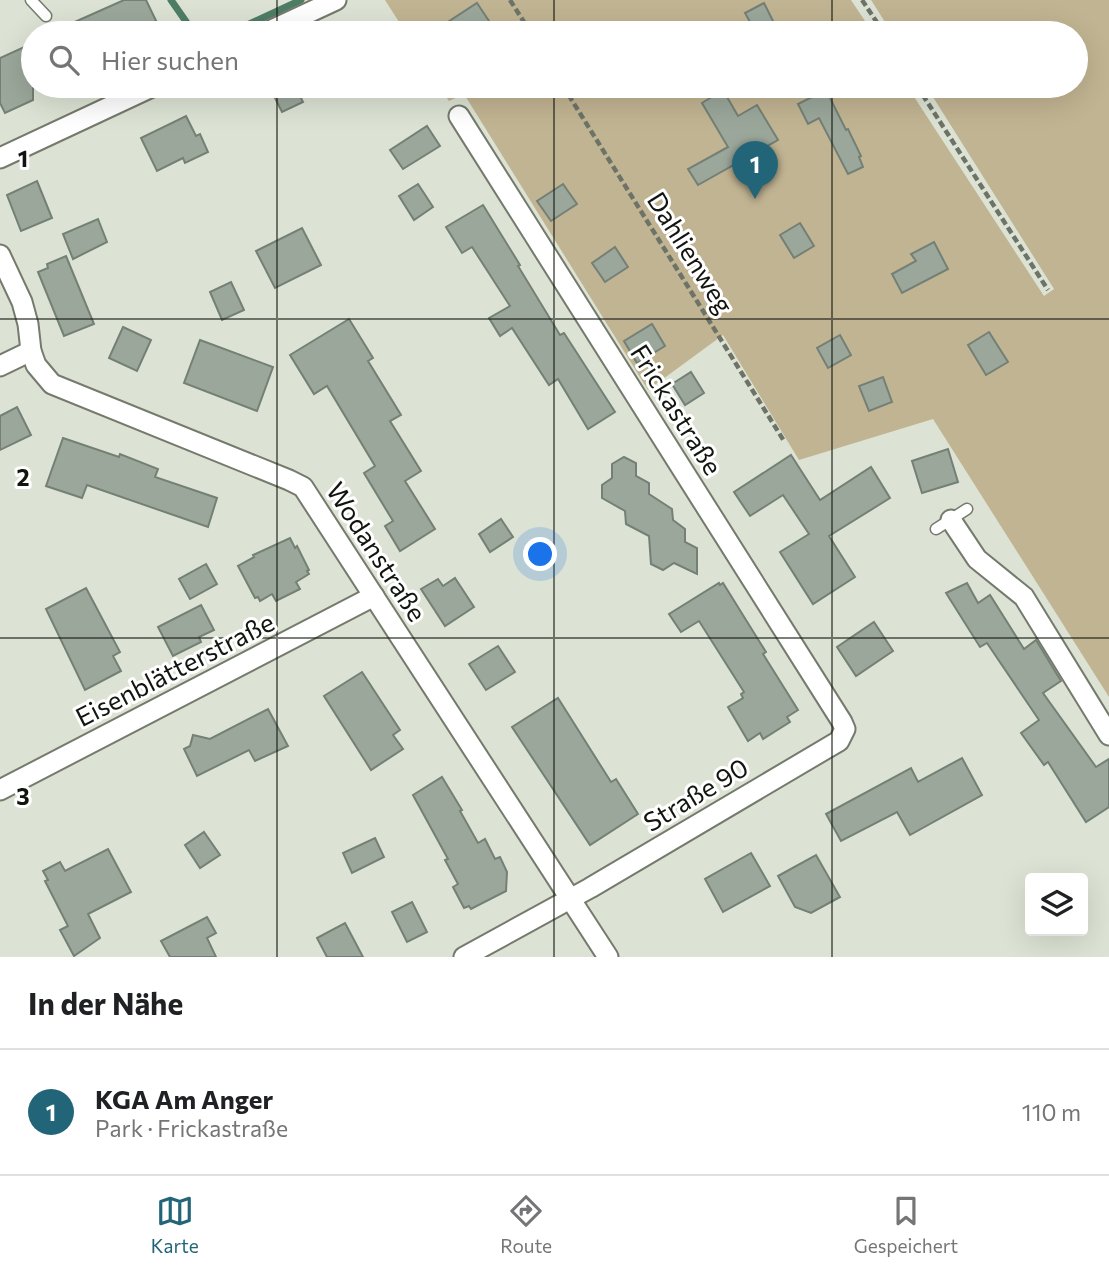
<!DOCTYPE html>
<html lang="de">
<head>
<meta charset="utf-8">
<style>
  body { margin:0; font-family:Commissioner,sans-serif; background:#f6f6f6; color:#202124 }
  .controls { position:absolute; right:21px; bottom:21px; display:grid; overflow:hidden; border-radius:7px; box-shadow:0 7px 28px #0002 }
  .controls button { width:63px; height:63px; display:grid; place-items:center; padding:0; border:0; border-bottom:2px solid #e0e0e0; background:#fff; color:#202124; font:35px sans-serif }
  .you { position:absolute; left:541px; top:555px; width:24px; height:24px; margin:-18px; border:5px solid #fff; border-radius:50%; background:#1a73e8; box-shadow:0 0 0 10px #1a73e833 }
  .badge { display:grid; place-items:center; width:46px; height:46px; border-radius:50%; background:#236578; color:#fff; font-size:23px; font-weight:700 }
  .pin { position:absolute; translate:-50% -58px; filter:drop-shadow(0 2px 4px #0008) }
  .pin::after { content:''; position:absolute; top:37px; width:24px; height:21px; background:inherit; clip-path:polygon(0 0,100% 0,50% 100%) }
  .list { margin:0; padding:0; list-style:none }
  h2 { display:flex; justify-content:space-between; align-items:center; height:91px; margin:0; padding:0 28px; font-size:30px }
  h2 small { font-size:23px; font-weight:400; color:#757577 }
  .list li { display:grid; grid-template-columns:46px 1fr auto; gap:21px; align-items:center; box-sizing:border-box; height:126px; padding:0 28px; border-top:2px solid #e0e0e0 }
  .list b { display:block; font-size:26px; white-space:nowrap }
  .list p { margin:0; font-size:23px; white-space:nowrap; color:#757577 }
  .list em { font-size:23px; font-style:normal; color:#757577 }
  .icon { flex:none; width:38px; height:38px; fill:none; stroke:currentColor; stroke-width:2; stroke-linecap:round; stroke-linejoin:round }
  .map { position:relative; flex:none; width:1109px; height:957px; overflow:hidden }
  .search { position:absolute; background:#fff; box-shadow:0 7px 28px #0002; left:21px; right:21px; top:21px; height:77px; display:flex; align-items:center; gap:18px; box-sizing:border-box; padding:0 24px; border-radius:38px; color:#757577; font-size:26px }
  .sheet { height:217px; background:#fff }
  nav { display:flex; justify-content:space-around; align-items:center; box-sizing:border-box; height:98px; border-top:2px solid #e0e0e0; background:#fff; font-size:19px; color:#757577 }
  nav a { display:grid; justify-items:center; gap:4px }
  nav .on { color:#236578 }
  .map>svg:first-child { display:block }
  .green { fill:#c1b492 }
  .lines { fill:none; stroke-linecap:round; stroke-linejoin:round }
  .stream { stroke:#4e7d66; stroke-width:7 }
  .building { fill:#9ba79b; stroke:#748075; stroke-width:2 }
  .lane-casing { stroke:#747a6c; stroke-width:13 }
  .street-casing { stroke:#747a6c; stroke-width:23 }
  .path { stroke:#6e7368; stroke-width:4.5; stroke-dasharray:7 3.5; stroke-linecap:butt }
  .lane { stroke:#fff; stroke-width:10 }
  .street { stroke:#fff; stroke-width:19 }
  .grid { fill:none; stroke:#12150f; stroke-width:2; stroke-opacity:0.55 }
  .labels { text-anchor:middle; stroke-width:6; stroke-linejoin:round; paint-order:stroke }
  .street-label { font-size:26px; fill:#12150f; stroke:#fff }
  .grid-label { font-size:23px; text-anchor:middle; font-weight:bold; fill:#12150f; stroke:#fff; stroke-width:6; stroke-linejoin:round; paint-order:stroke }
</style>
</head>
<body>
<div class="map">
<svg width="1109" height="957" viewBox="0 0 1109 957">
  <rect width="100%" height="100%" fill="#dce3d4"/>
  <g class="green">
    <path d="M 385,0 L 851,0 L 873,33 L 406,33 Z"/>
    <path d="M 871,0 L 1109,0 L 1109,697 L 933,419 L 799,460 L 723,335 L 648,390 L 464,94 L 449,101 L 439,86 L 907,86 L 1044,296 L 1054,289 L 926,86 L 1076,86 L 1076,33 L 892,33 Z"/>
  </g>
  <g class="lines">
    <g class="stream">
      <path d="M 171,0 L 194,33"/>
      <path d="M 230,33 L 301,0"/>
    </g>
  </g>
  <g class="building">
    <path d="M 124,0 L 146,0 L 162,33 L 50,33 Z"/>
    <path d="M 477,3 L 497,33 L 431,33 Z"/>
    <path d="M 764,3 L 779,33 L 756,33 L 745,13 Z"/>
    <path d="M 33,43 L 33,100 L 5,113 L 0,103 L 0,58 Z"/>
    <path d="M 269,86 L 295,86 L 303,102 L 282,112 Z"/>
    <path d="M 723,90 L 738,116 L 757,105 L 778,140 L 698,185 L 688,169 L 728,147 L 702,103 Z"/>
    <path d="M 826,90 L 846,130 L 848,129 L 861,156 L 859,157 L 863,167 L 848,174 L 819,118 L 808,124 L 798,104 Z"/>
    <path d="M 186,116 L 196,136 L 200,134 L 208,152 L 185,163 L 183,158 L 157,171 L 141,138 Z"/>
    <path d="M 427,126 L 440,146 L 403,169 L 390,150 Z"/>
    <path d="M 37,181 L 52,218 L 21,231 L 7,195 Z"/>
    <path d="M 418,184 L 433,207 L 414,220 L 399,196 Z"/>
    <path d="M 563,184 L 577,204 L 551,221 L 537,201 Z"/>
    <path d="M 483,205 L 520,265 L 518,266 L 560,335 L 564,333 L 615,412 L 588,429 L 558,379 L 549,385 L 512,328 L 500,336 L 489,318 L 510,306 L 472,247 L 462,253 L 446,227 Z"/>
    <path d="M 98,219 L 107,242 L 73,259 L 63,234 Z"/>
    <path d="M 800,223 L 814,246 L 794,258 L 780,235 Z"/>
    <path d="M 302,228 L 321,265 L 275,288 L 256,251 Z"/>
    <path d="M 934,242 L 948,269 L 902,293 L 892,274 L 916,261 L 911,254 Z"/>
    <path d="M 615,247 L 628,267 L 605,282 L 592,263 Z"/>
    <path d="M 66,256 L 94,324 L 64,336 L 38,272 L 48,268 L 47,264 Z"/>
    <path d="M 231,282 L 244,310 L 222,320 L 210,292 Z"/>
    <path d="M 349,319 L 373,358 L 368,361 L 401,415 L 390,421 L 421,471 L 405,481 L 435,529 L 400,551 L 385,526 L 393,521 L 364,473 L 375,466 L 327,386 L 314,394 L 290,355 Z"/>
    <path d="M 652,324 L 665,346 L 637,363 L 624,341 Z"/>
    <path d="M 123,327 L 151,340 L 137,371 L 109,358 Z"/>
    <path d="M 989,332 L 1008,362 L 986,375 L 968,345 Z"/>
    <path d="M 840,335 L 851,355 L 828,368 L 817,348 Z"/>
    <path d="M 200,340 L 273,367 L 257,411 L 184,383 Z"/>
    <path d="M 691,372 L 704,393 L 685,405 L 672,384 Z"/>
    <path d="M 883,377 L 892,402 L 869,411 L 859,386 Z"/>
    <path d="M 17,407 L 31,435 L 0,450 L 0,416 Z"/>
    <path d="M 63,438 L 119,457 L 120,454 L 158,469 L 155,477 L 217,498 L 208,527 L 87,485 L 82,498 L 46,486 Z"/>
    <path d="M 948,449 L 958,482 L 922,493 L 912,461 Z"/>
    <path d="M 791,455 L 820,500 L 871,467 L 890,498 L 829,536 L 855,577 L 813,604 L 780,552 L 809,534 L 783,495 L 750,516 L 734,492 Z"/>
    <path d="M 624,457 L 636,463 L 636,476 L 649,483 L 649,494 L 672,509 L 673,520 L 685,529 L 685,542 L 697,548 L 697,574 L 674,563 L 663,570 L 651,564 L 649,536 L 626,524 L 625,511 L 602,498 L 602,485 L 612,478 L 612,464 Z"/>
    <path d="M 501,519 L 513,537 L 490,552 L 479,534 Z"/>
    <path d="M 290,538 L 295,548 L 297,546 L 309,570 L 307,571 L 309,574 L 296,582 L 300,589 L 276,601 L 272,594 L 260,601 L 258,597 L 255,598 L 238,566 L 254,557 L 253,555 Z"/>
    <path d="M 206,564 L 217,584 L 190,599 L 179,579 Z"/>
    <path d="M 455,578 L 474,607 L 445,626 L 421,589 L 438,579 L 443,586 Z"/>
    <path d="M 719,583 L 720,585 L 723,583 L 746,620 L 766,652 L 763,654 L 798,710 L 787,717 L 790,722 L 763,739 L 760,733 L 748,741 L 728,707 L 743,698 L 741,694 L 744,692 L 699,621 L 681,632 L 669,614 Z"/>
    <path d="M 967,583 L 978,603 L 990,595 L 1024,649 L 1036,640 L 1061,681 L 1043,693 L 1096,767 L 1109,759 L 1109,807 L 1086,822 L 1048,762 L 1044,765 L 1021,733 L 1039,720 L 987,643 L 980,647 L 946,593 Z"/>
    <path d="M 86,588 L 120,652 L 113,656 L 121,671 L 85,690 L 46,609 Z"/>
    <path d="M 201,605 L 214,630 L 199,637 L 201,642 L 173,656 L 158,627 Z"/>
    <path d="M 874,622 L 893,651 L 856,676 L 837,647 Z"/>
    <path d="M 498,646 L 515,672 L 486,690 L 469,664 Z"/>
    <path d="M 362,672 L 400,730 L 393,735 L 403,749 L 371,770 L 324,696 Z"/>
    <path d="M 558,698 L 611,782 L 616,779 L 638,814 L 590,845 L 512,727 Z"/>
    <path d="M 268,709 L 288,746 L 255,761 L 249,750 L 197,776 L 184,749 L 190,746 L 193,735 L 210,739 Z"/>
    <path d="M 962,758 L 982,795 L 910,835 L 897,812 L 841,841 L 826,814 L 911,768 L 918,782 Z"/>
    <path d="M 442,777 L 462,810 L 460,811 L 478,843 L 485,839 L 495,859 L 500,857 L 507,872 L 506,891 L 471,909 L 469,906 L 464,908 L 453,887 L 458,884 L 445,860 L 448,859 L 413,795 Z"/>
    <path d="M 204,832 L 220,855 L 200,868 L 185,845 Z"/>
    <path d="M 375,838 L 384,857 L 352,873 L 343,853 Z"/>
    <path d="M 108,849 L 131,892 L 88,914 L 100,938 L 74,956 L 60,930 L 68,926 L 45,881 L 48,880 L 43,871 L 60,862 L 65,871 Z"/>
    <path d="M 751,853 L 770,886 L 723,912 L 705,879 Z"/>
    <path d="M 816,855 L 840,897 L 811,913 L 795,907 L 778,876 Z"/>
    <path d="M 412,902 L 427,932 L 407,942 L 392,912 Z"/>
    <path d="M 207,917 L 216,933 L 207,938 L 216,957 L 170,957 L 161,941 Z"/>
    <path d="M 345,923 L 363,957 L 327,957 L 317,938 Z"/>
  </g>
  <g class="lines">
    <defs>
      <g id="lane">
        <path d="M 31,0 L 46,16"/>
        <path d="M 936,529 L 967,509"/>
      </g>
      <g id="street">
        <path d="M 265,33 L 336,0"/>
        <path d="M 459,116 L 842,722 L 845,729 L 839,741 L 590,888 L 464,957"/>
        <path d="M 0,158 L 154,86"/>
        <path d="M 0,255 L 22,302 L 28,324 L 31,351 L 36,365 L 52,384 L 289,480 L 303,487 L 608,957"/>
        <path d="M 0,366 L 31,351"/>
        <path d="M 951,520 L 977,559 L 1024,597 L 1109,735"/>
        <path d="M 0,790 L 374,596"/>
      </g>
    </defs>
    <use href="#lane" class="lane-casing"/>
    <use href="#street" class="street-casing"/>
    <g class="path">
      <path d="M 510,0 L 531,33"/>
      <path d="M 862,0 L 884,33"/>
      <path d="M 563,86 L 784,441"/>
      <path d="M 917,86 L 1048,290"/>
    </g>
    <use href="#lane" class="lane"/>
    <use href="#street" class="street"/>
  </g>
  <path class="grid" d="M 277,0 L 277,33M 554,0 L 554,33M 832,0 L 832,33M 277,86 L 277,957M 554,86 L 554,957M 832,86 L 832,957M 0,319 L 1109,319M 0,638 L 1109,638"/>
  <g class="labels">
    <g class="street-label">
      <text transform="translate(690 253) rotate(58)" y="9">Dahlienweg</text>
      <text transform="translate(676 410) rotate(58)" y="9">Frickastraße</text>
      <text transform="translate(376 552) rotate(57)" y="9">Wodanstraße</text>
      <text transform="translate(175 670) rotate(-27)" y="9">Eisenblätterstraße</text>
      <text transform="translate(696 795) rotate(-31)" y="9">Straße 90</text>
    </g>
  </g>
  <g class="grid-label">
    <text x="23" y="167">1</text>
    <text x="23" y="486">2</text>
    <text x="23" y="805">3</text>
  </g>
</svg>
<div class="controls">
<button><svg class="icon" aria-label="layers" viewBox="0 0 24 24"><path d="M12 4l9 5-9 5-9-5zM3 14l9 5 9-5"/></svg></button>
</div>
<div class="you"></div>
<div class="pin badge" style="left:755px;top:199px">1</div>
<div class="search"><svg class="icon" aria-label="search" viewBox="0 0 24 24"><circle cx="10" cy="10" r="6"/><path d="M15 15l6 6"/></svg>Hier suchen</div>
</div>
<section class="sheet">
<h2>In der Nähe<small></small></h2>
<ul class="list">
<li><span class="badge">1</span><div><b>KGA Am Anger</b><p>Park · Frickastraße</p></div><em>110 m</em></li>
</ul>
</section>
<nav>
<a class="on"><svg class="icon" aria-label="map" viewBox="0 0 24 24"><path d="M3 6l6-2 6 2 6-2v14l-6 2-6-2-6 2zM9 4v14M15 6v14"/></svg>Karte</a>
<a><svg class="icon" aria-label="directions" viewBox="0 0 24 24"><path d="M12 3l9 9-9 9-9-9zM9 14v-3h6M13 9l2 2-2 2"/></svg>Route</a>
<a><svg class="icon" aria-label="saved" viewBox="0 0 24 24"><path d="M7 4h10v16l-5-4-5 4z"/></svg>Gespeichert</a>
</nav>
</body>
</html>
